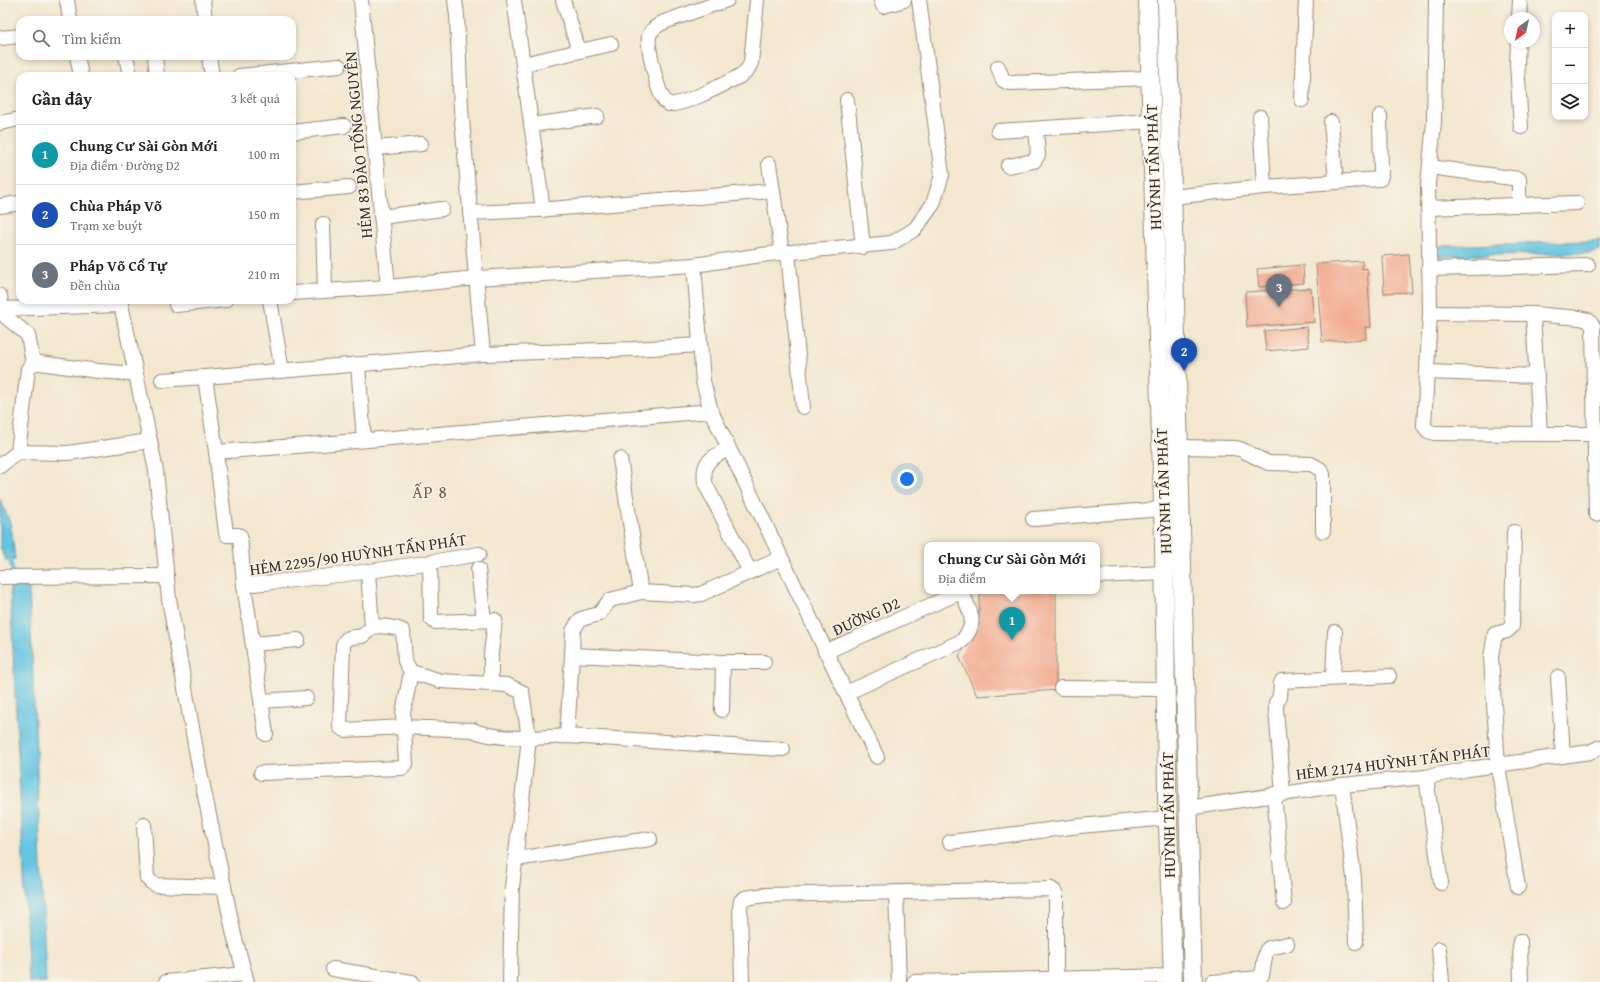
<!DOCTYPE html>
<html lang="vi">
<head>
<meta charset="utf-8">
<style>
  body { margin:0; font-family:"Gentium Book Plus",serif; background:#f6f6f6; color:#202124 }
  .controls { position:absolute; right:12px; top:12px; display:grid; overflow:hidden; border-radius:8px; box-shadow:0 2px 6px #0003 }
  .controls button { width:36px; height:36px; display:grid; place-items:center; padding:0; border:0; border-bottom:1px solid #e0e0e0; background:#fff; color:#202124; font:20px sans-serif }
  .compass { position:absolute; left:1504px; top:12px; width:36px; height:36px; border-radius:50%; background:#fff; box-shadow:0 2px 6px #0003; rotate:213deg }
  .you { position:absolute; left:907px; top:479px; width:14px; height:14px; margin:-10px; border:3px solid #fff; border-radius:50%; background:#1a73e8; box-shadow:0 0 0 6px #1a73e833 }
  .badge { display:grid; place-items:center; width:26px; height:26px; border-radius:50%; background:#d93025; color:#fff; font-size:13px; font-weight:700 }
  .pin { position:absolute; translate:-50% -33px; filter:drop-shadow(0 1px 2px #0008) }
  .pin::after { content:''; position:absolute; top:21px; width:14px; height:12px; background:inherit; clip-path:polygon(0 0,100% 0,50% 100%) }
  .popup { position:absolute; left:924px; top:542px; width:176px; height:52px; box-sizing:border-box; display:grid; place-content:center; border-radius:8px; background:#fff; filter:drop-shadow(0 1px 3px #0005); font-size:13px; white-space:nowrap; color:#757577 }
  .popup b { font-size:15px; color:#202124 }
  .popup::after { content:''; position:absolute; left:50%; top:100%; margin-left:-8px; border:8px solid transparent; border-top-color:#fff }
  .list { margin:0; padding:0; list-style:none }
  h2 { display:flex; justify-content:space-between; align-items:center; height:52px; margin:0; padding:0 16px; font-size:17px }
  h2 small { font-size:13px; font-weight:400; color:#757577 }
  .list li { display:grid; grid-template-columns:26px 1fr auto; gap:12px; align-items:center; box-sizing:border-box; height:60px; padding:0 16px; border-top:1px solid #e0e0e0 }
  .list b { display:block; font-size:15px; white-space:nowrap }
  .list p { margin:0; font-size:13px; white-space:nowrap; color:#757577 }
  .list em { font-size:13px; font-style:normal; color:#757577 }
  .icon { flex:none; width:22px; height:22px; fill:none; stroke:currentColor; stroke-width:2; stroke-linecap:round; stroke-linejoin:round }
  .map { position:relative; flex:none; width:1600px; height:982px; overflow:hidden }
  .search { position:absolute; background:#fff; box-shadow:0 2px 6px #0003; left:16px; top:16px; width:280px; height:44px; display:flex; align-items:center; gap:10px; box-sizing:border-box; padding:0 14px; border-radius:12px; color:#757577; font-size:15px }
  .panel { position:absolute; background:#fff; box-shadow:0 2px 6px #0003; left:16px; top:72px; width:280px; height:232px; border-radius:12px }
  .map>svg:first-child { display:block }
  .water { fill:#63c5e1; stroke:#4f7880 }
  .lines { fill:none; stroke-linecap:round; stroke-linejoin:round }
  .stream { stroke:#63c5e1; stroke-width:4 }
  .building { fill:#f3ac91 }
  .minor-casing { stroke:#978876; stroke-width:16 }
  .major-casing { stroke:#978876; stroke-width:20 }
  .minor { stroke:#fff; stroke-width:14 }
  .major { stroke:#fff; stroke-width:18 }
  .labels { text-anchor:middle; stroke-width:3; stroke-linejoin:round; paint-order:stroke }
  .street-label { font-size:16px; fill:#3b2a1e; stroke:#f7f3e8 }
  .neighbourhood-label { font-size:17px; letter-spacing:1px; fill:#7b5846; stroke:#f7f3e8 }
</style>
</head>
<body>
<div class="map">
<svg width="1600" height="982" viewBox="0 0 1600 982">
  <rect width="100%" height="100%" fill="#f7f3e8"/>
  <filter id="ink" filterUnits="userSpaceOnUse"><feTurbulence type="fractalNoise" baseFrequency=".025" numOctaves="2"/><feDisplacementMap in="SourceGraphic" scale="8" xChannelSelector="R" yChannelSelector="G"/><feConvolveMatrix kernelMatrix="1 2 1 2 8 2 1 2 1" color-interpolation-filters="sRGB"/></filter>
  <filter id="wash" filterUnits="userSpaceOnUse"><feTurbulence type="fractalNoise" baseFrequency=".012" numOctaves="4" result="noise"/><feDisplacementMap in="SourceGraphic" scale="16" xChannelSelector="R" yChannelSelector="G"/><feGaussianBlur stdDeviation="0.9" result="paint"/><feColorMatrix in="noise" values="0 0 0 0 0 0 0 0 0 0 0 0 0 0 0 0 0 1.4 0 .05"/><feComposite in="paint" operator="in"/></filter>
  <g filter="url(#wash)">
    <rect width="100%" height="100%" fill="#f3e7cf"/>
    <g class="water">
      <path d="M 1600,240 L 1600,250 L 1589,253 L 1438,256 L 1439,246 L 1590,241 Z"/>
      <path d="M 0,499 L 11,525 L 15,559 L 5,560 L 0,546 Z"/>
      <path d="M 29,587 L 46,982 L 29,982 L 10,588 Z"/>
    </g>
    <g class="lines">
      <path class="stream" d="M 10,559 L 17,592"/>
    </g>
    <g id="blocks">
      <g class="building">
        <path d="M 1409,254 L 1412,292 L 1384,293 L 1382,256 Z"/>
        <path d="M 1362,261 L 1362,269 L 1367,268 L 1371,327 L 1365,327 L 1366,339 L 1322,342 L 1316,264 Z"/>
        <path d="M 1303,265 L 1304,283 L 1259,287 L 1257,269 Z"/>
        <path d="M 1311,288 L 1314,322 L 1247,327 L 1245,292 Z"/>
        <path d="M 1307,327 L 1309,347 L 1266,351 L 1264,331 Z"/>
        <path d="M 984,591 L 1056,591 L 1056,690 L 977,696 L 959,656 L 979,624 L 979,603 L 980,596 Z"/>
      </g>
    </g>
  </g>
  <g filter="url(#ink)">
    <use href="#blocks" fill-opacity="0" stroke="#978876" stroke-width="1"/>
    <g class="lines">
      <defs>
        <g id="minor">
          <path d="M 67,0 L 70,20"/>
          <path d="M 203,0 L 205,20"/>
          <path d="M 361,0 L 388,287"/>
          <path d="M 455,0 L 457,16 L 461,109 L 483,354"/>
          <path d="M 514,0 L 543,210"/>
          <path d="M 563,0 L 579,51"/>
          <path d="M 727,0 L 664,22 C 658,25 651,29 649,36 C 647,46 657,89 663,98 C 664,101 667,103 669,104 C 684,106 726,83 740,76 L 747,70 L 751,63 L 757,0"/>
          <path d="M 881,0 L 883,6 L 904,0"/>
          <path d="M 1436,0 L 1434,122 L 1428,184 L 1430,313 L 1424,426 L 1428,431 L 1434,433 L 1540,434"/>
          <path d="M 1519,18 L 1520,0"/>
          <path d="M 0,38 L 20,36"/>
          <path d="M 1518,42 L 1517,63 L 1521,127"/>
          <path d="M 77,56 L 81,76"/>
          <path d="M 126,56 L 130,76"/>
          <path d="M 155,56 L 157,76"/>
          <path d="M 209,56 L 212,76"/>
          <path d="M 523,64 L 611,44"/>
          <path d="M 998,67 L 1003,80 L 1009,83 L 1150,78"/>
          <path d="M 239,76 L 339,66"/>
          <path d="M 847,100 L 863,247"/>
          <path d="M 1302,100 L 1306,0"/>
          <path d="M 1260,117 L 1264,187"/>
          <path d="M 0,123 L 20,119"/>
          <path d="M 531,125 L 597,116"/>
          <path d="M 998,131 L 1151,121"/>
          <path d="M 292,132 L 344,126"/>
          <path d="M 375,148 L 421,144"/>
          <path d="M 769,164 L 782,253"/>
          <path d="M 1008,166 L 1034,161 L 1038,155 L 1036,129"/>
          <path d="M 1430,167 L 1519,179 L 1519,205"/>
          <path d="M 1336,182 L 1380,179 L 1381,176 L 1380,116"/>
          <path d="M 292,192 L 349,187"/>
          <path d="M 1172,197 L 1264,187 L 1336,182 L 1331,122"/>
          <path d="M 0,206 L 20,203"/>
          <path d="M 1428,208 L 1577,203"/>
          <path d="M 470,213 L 537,210 L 773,191"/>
          <path d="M 381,217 L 442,209"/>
          <path d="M 323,224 L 325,290"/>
          <path d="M 788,253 L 803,407"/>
          <path d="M 694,265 L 703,381 L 711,411 L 846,693 L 962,641 C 979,621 970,613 962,592"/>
          <path d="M 1429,269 L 1588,265"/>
          <path d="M 292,293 L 388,287 L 476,278 L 694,265 L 769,254 L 892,243 L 915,229 L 933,204 L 942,175 L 919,0"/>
          <path d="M 0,296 L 2,309 L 6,317 L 28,335 L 33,363"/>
          <path d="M 120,300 L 136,374"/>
          <path d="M 270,300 L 282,371"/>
          <path d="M 176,305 L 226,300"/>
          <path d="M 2,309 L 120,305"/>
          <path d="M 1430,313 L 1533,314 L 1580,318 L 1588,320 L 1593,326 L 1596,514"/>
          <path d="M 1533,314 L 1540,434 L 1600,434"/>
          <path d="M 700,345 L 633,349 L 483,354 L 205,377 L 216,452 L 321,444 L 711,411"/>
          <path d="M 358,365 L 364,440"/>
          <path d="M 1427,372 L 1537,376"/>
          <path d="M 162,380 L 205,377"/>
          <path d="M 1179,447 L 1234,448 L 1240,449 L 1268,463 L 1311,464 L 1320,469 L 1323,474 L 1323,531"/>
          <path d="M 728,448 C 711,460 702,459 705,483 L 750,572"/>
          <path d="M 18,452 L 28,369 L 33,363 L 40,363 L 98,371 L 136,374 L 150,441"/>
          <path d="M 216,452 L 226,533 L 227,535 L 238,535 L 240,536 L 244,585"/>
          <path d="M 620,459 L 641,592 L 694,595 L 701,594 L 781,558"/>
          <path d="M 0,466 L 18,452 L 68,453 L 150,441 L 156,471 L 169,599 L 200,772 L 234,935 L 247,982"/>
          <path d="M 1033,519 L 1163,509"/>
          <path d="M 1514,532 L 1512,626 L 1507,631 L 1495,634 L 1491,657 L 1498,766 L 1518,887"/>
          <path d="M 430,563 L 431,618 L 435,622 L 495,620 L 491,654 L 491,684"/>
          <path d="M 478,569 L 484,620"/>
          <path d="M 368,572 L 372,627"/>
          <path d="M 1097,576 L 1165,573"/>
          <path d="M 0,577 L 167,576"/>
          <path d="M 253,644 L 298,640"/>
          <path d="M 825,652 L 963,591"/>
          <path d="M 572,655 L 573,631 L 577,624 L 581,619 L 599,614 L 610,600 L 641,592"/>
          <path d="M 723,662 L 764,662"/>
          <path d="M 1558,677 L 1563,756"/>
          <path d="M 1333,678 L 1335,632"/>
          <path d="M 1061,688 L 1166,689"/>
          <path d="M 846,693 L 877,757"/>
          <path d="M 261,701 L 306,698"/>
          <path d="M 266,734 L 244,585 C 323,578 401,568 479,554"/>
          <path d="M 567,736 L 572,655 L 723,662 L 722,710"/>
          <path d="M 261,773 L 402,768 L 406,764 L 403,713 L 411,672"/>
          <path d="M 1426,777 L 1441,883"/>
          <path d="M 1342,785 L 1354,878 L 1356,942"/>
          <path d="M 1283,793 L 1276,710 L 1276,703 L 1280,697 L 1281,683 L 1282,681 L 1389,676"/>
          <path d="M 1274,794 L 1284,903"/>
          <path d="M 1188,808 L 1342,785 L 1426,777 L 1469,769 L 1590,752 L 1600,747"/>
          <path d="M 144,825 L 147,878 L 151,882 L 156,885 L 224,887"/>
          <path d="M 950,842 L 1080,826 L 1168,818"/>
          <path d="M 516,859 L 650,839"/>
          <path d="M 896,892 L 899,982"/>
          <path d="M 1520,941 L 1521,982"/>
          <path d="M 1439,949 L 1442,982"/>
          <path d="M 333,969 L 412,982"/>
          <path d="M 166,982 L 245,974"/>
          <path d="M 510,982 L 512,888 L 529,738 L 522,692 L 507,685 L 441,681 L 411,672 L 405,661 L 403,631 C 399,628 377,624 372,628 C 368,630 366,634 362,636 C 353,638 347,635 343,645 L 340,727 L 345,730 L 404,727 L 473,730 C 496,741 542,738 567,736 L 783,749"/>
          <path d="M 742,982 L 740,908 L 741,901 L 745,898 L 765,895 L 1051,889 L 1054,891 L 1056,895 L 1056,979"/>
          <path d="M 914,982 L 1173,976"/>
          <path d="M 1212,982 L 1259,978 L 1262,975 L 1266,951 L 1269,948 L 1287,944"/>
        </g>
        <g id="major">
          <path d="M 1148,0 L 1164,540 L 1167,792 L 1173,982"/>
          <path d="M 1167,0 L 1193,982"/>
        </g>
      </defs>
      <use href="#minor" class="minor-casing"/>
      <use href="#major" class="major-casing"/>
      <use href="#minor" class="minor"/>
      <use href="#major" class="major"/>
    </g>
  </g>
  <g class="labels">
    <g class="street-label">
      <text transform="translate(358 145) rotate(-95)" y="6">HẺM 83 ĐÀO TỐNG NGUYÊN</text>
      <text transform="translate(1153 167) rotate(-92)" y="6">HUỲNH TẤN PHÁT</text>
      <text transform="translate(1163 491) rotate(-92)" y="6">HUỲNH TẤN PHÁT</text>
      <text transform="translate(358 554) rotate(-8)" y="6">HẺM 2295/90 HUỲNH TẤN PHÁT</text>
      <text transform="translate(866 616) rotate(-24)" y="6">ĐƯỜNG D2</text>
      <text transform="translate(1393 762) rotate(-7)" y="6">HẺM 2174 HUỲNH TẤN PHÁT</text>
      <text transform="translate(1168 815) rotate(-91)" y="6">HUỲNH TẤN PHÁT</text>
    </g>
    <g class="neighbourhood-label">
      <text x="430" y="498">ẤP 8</text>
    </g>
  </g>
</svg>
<div class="controls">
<button>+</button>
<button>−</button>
<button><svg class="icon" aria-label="layers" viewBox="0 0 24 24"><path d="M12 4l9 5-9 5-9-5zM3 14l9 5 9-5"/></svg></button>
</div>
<svg class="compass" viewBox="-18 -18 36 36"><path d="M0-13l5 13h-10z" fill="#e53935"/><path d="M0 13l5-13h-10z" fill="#757577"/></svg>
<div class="you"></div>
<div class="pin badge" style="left:1012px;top:640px;background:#0f9aa8">1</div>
<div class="popup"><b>Chung Cư Sài Gòn Mới</b>Địa điểm</div>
<div class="pin badge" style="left:1184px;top:371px;background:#1a4fb4">2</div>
<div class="pin badge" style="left:1279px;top:307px;background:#6b7280">3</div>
<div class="search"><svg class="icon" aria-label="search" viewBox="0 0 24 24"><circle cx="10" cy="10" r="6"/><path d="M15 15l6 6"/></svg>Tìm kiếm</div>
<section class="panel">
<h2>Gần đây<small>3 kết quả</small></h2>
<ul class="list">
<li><span class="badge" style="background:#0f9aa8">1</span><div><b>Chung Cư Sài Gòn Mới</b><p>Địa điểm · Đường D2</p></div><em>100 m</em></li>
<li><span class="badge" style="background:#1a4fb4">2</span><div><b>Chùa Pháp Võ</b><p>Trạm xe buýt</p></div><em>150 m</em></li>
<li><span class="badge" style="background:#6b7280">3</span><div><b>Pháp Võ Cổ Tự</b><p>Đền chùa</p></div><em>210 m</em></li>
</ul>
</section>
</div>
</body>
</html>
